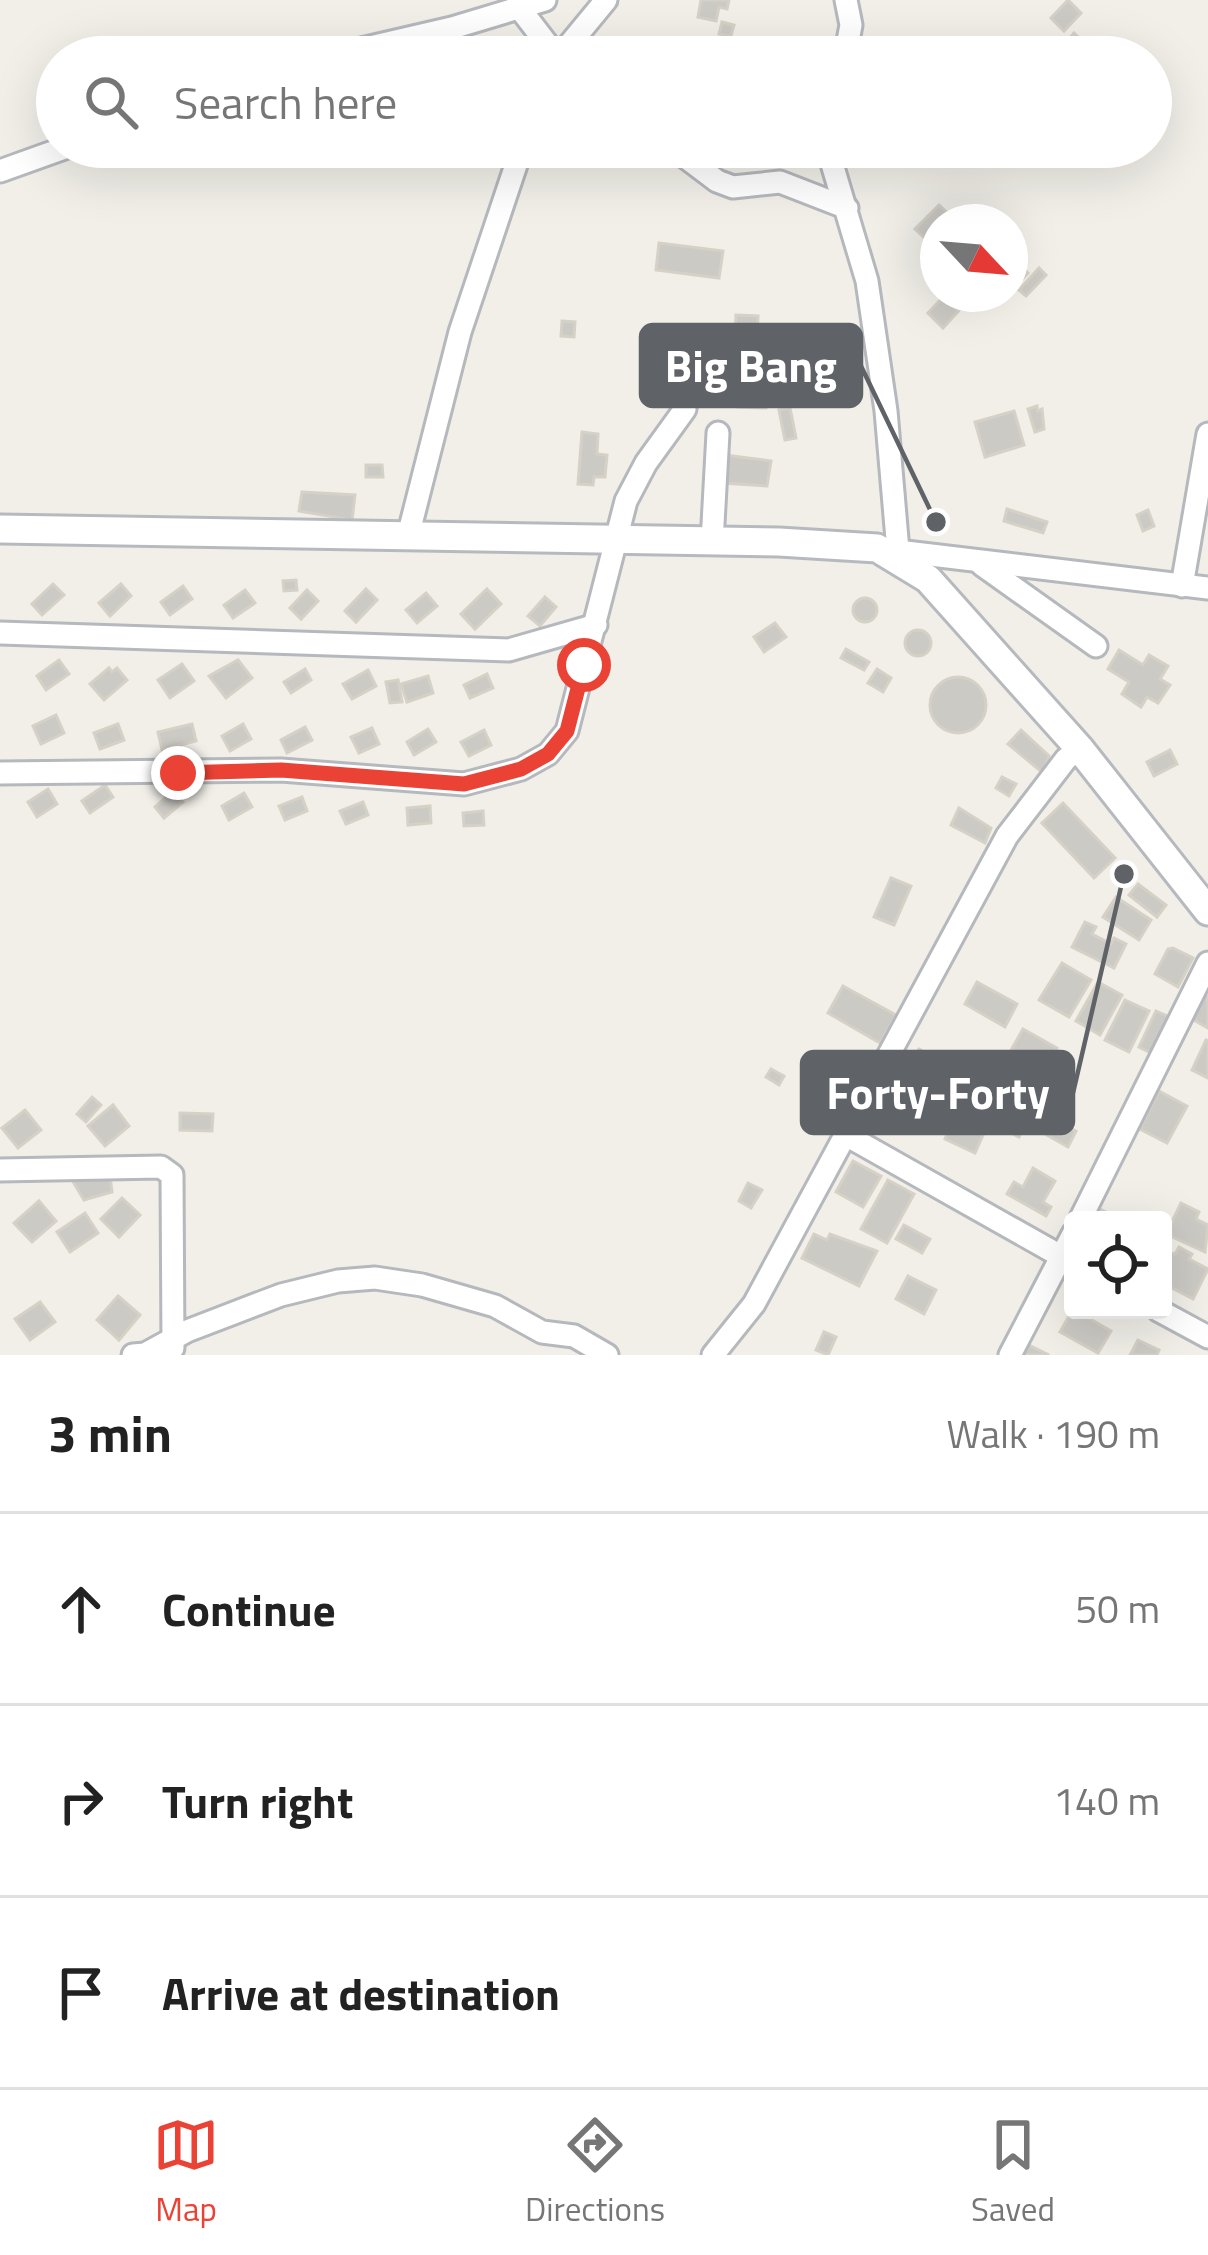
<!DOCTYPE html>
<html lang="en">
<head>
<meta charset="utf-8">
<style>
  body { margin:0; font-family:"Titillium Web",sans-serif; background:#f2f2f2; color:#222 }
  .controls { position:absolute; right:36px; bottom:36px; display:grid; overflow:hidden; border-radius:12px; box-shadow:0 12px 48px #0002 }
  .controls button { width:108px; height:108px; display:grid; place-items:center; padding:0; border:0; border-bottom:3px solid #e0e0e0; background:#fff; color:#222; font:60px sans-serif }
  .compass { position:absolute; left:920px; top:204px; width:108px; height:108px; border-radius:50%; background:#fff; box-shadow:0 12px 48px #0002; rotate:116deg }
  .stop { position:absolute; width:36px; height:36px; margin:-27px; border:9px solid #ea4335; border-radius:50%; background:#fff }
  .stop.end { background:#ea4335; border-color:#fff; box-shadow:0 3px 12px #0008 }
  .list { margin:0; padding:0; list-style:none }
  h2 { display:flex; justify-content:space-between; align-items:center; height:156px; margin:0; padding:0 48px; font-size:51px }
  h2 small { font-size:39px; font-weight:400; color:#767676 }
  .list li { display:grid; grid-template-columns:78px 1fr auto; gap:36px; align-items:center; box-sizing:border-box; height:192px; padding:0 48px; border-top:3px solid #e0e0e0 }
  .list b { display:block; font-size:45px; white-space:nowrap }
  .list em { font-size:39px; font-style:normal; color:#767676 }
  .icon { flex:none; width:66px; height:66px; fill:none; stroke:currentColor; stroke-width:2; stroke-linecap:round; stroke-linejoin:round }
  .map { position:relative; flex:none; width:1208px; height:1355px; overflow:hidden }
  .search { position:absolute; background:#fff; box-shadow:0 12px 48px #0002; left:36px; right:36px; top:36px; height:132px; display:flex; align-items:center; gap:30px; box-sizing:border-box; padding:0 42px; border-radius:66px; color:#767676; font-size:45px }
  .sheet { height:732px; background:#fff }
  nav { display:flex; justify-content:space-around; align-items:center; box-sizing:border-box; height:168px; border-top:3px solid #e0e0e0; background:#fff; font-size:33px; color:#767676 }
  nav a { display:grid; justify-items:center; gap:6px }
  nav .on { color:#ea4335 }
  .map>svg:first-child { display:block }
  .building { fill:#cccac5; stroke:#d6d1c6; stroke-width:3 }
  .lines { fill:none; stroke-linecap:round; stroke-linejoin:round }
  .street-casing { stroke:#b5b8bc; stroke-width:27 }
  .secondary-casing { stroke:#b6babf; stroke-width:33 }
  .street { stroke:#fff; stroke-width:21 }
  .secondary { stroke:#fff; stroke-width:27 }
  .route { stroke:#ea4335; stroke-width:15 }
  .leader { fill:none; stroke:#5f6368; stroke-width:4.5 }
  .callout-dot { fill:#5f6368; stroke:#fff; stroke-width:4.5 }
  .callout { fill:#5f6368; stroke:#5f6368; stroke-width:4.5 }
  .callout-label { font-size:45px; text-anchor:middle; font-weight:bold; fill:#fff }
</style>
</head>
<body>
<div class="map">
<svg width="1208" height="1355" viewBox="0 0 1208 1355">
  <rect width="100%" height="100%" fill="#f1efe8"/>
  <g class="building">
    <path d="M 701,0 L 729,0 L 727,9 L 719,7 L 716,21 L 698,17 Z"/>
    <path d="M 1068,0 L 1081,13 L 1064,31 L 1051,18 Z"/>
    <path d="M 722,22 L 734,25 L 731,36 L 719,34 Z"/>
    <path d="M 1074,33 L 1091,49 L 1083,57 L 1054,57 Z"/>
    <path d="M 754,49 L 776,53 L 775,57 L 753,57 Z"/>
    <path d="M 561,147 L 591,147 L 588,163 L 559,158 Z"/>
    <path d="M 1075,147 L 1098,147 L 1087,159 Z"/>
    <path d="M 939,205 L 952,217 L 948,222 L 938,222 L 938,232 L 929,242 L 915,229 Z"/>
    <path d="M 659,243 L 723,251 L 719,278 L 656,270 Z"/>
    <path d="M 1020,265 L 1028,273 L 1014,288 L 1010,276 Z"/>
    <path d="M 1039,268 L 1046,275 L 1026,296 L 1019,290 Z"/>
    <path d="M 946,294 L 963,306 L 943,328 L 928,313 Z"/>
    <path d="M 736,315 L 758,316 L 757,340 L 735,338 Z"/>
    <path d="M 562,321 L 575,322 L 574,337 L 561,336 Z"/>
    <path d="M 738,383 L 766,383 L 766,408 L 738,407 Z"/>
    <path d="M 1037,406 L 1038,411 L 1042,409 L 1044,429 L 1035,432 L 1028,409 Z"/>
    <path d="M 790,408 L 796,438 L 785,440 L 779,410 Z"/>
    <path d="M 1014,411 L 1024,445 L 985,457 L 975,422 Z"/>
    <path d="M 582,432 L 598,434 L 597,454 L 607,455 L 605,477 L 594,477 L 593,485 L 578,484 Z"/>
    <path d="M 725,455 L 771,461 L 767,486 L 723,483 Z"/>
    <path d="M 366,465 L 382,465 L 383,477 L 366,477 Z"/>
    <path d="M 302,492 L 355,495 L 352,520 L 299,511 Z"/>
    <path d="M 1007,509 L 1047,522 L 1043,533 L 1004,521 Z"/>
    <path d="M 1148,510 L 1154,526 L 1143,531 L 1137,515 Z"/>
    <path d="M 296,580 L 297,590 L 284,591 L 283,581 Z"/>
    <path d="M 53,584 L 64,595 L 42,615 L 32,604 Z"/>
    <path d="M 121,584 L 131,596 L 110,616 L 99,603 Z"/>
    <path d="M 183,586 L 192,599 L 170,615 L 161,602 Z"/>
    <path d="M 366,589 L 377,600 L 356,622 L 345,611 Z"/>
    <path d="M 487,589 L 501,604 L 475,629 L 461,614 Z"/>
    <path d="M 245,590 L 255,603 L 233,618 L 224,605 Z"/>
    <path d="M 307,590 L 318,601 L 301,619 L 290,608 Z"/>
    <path d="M 426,593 L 437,606 L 417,623 L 406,610 Z"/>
    <path d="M 545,597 L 556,607 L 540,626 L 528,616 Z"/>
    <circle cx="865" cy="610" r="12"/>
    <path d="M 775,623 L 786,637 L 764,652 L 754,637 Z"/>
    <circle cx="918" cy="643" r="13"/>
    <path d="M 846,649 L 869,662 L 864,670 L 841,658 Z"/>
    <path d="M 1119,650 L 1143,665 L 1149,655 L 1168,666 L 1160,679 L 1170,685 L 1158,703 L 1147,697 L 1141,707 L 1122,694 L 1129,682 L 1108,669 Z"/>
    <path d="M 59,660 L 69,674 L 46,690 L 37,676 Z"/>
    <path d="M 238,660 L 252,678 L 226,698 L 209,676 Z"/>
    <path d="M 182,664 L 194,681 L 170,698 L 158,680 Z"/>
    <path d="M 109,668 L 112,672 L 117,668 L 127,680 L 104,700 L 90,684 Z"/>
    <path d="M 305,669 L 311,680 L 291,693 L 284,682 Z"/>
    <path d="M 877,669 L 891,678 L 883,692 L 868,683 Z"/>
    <path d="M 368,670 L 376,686 L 352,699 L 343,684 Z"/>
    <path d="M 487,674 L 493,688 L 470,698 L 464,685 Z"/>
    <path d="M 428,676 L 433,693 L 407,702 L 401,684 Z"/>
    <circle cx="958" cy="705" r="28"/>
    <path d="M 398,680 L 402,702 L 390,703 L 386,682 Z"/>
    <path d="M 56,715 L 64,733 L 41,744 L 33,726 Z"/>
    <path d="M 118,724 L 124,740 L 100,749 L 94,733 Z"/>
    <path d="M 192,724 L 196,741 L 162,750 L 158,732 Z"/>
    <path d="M 243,724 L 251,739 L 230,751 L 222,736 Z"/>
    <path d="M 305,727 L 312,740 L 287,753 L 281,740 Z"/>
    <path d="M 372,728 L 379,744 L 359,753 L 351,737 Z"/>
    <path d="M 428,729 L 436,742 L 414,755 L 407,742 Z"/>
    <path d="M 484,730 L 491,745 L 469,756 L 461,742 Z"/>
    <path d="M 1021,730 L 1049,756 L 1043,773 L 1008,744 Z"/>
    <path d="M 1170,750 L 1177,764 L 1154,776 L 1147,762 Z"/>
    <path d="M 1002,777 L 1016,784 L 1009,796 L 996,788 Z"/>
    <path d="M 105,785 L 113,797 L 90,813 L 82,801 Z"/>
    <path d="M 48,789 L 57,804 L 37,817 L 28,802 Z"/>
    <path d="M 173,791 L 183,802 L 164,818 L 155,807 Z"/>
    <path d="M 244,793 L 252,807 L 229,820 L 222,806 Z"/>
    <path d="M 302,797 L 307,811 L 285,820 L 279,806 Z"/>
    <path d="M 363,802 L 368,815 L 346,824 L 340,811 Z"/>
    <path d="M 1063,803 L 1115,858 L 1094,878 L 1042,823 Z"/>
    <path d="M 430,806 L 431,823 L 408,825 L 407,808 Z"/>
    <path d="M 959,808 L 991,828 L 985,843 L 951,825 Z"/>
    <path d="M 483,811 L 484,825 L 464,826 L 463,813 Z"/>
    <path d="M 891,878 L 911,886 L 894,925 L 874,917 Z"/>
    <path d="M 1138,884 L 1166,905 L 1157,917 L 1129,895 Z"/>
    <path d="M 1116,897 L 1151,920 L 1139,940 L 1103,917 Z"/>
    <path d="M 1085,922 L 1096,927 L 1092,934 L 1111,944 L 1114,938 L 1126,944 L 1114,968 L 1072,947 Z"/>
    <path d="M 1173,948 L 1193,958 L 1178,987 L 1155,974 L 1168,949 Z"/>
    <path d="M 1062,963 L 1091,980 L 1069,1017 L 1039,1000 Z"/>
    <path d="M 977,982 L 1017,1004 L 1005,1027 L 965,1004 Z"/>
    <path d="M 1098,982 L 1122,995 L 1100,1035 L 1076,1021 Z"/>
    <path d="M 843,986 L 896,1015 L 880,1043 L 828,1013 Z"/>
    <path d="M 1202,994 L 1208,997 L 1208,1028 L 1190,1018 Z"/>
    <path d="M 1125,1000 L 1149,1011 L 1129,1052 L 1105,1040 Z"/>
    <path d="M 1156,1011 L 1174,1019 L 1157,1056 L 1139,1047 Z"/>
    <path d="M 1023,1029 L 1057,1048 L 1044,1071 L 1010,1052 Z"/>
    <path d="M 1206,1040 L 1208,1041 L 1208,1078 L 1192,1070 Z"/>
    <path d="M 919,1049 L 992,1090 L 976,1119 L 903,1078 Z"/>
    <path d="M 771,1069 L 784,1076 L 779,1085 L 766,1077 Z"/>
    <path d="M 1011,1086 L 1037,1100 L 1019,1137 L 992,1123 Z"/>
    <path d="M 1159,1091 L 1187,1106 L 1167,1143 L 1140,1129 Z"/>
    <path d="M 92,1097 L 101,1105 L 86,1122 L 77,1114 Z"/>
    <path d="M 113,1105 L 129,1126 L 105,1146 L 88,1126 Z"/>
    <path d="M 25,1110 L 41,1130 L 18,1148 L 2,1128 Z"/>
    <path d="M 180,1113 L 213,1114 L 212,1131 L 180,1130 Z"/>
    <path d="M 1054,1119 L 1076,1131 L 1068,1147 L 1045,1134 Z"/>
    <path d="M 953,1121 L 983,1135 L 975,1153 L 945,1139 Z"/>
    <path d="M 853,1161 L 881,1176 L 863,1207 L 836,1192 Z"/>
    <path d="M 1033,1168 L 1055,1181 L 1043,1202 L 1051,1207 L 1046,1216 L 1007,1194 L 1014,1182 L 1023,1187 Z"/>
    <path d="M 110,1176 L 112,1192 L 84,1200 L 72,1180 Z"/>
    <path d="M 888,1180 L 914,1194 L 887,1243 L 861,1229 Z"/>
    <path d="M 748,1183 L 762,1190 L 751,1208 L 739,1201 Z"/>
    <path d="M 122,1198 L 140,1215 L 119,1237 L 101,1219 Z"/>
    <path d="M 39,1201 L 56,1221 L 32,1242 L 14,1223 Z"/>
    <path d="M 1181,1203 L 1199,1212 L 1196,1219 L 1208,1225 L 1205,1252 L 1166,1234 Z"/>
    <path d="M 1100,1209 L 1123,1220 L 1094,1220 Z"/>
    <path d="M 85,1213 L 98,1233 L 70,1252 L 57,1232 Z"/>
    <path d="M 904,1225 L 930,1239 L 922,1253 L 896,1239 Z"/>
    <path d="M 814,1234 L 827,1240 L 830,1234 L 877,1251 L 859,1286 L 802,1258 Z"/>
    <path d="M 1179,1247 L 1192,1254 L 1189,1259 L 1208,1269 L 1193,1299 L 1163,1283 L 1163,1251 L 1175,1254 Z"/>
    <path d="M 908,1276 L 936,1290 L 924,1314 L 896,1299 Z"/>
    <path d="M 118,1296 L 140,1315 L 119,1340 L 97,1320 Z"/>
    <path d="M 40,1302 L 55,1322 L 30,1340 L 15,1319 Z"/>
    <path d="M 1073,1309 L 1111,1331 L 1098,1353 L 1060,1332 Z"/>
    <path d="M 824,1332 L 836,1337 L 828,1355 L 816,1350 Z"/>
    <path d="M 1138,1340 L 1159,1350 L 1157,1355 L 1130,1355 Z"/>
    <path d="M 1027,1344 L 1049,1355 L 1022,1355 Z"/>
  </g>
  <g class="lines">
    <defs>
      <g id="street">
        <path d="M 518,1 L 521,10 L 557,57"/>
        <path d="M 327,57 L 452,28 L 545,0"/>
        <path d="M 559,57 L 606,0"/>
        <path d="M 845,57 L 851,25 L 846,0"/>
        <path d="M 672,147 L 717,181 L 733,187 L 780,182 L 847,208"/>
        <path d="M 827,147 L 867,281 L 886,411 L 898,551"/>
        <path d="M 0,171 L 67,147"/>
        <path d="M 408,536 L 460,332 L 522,147"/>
        <path d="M 712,542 L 718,433"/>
        <path d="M 889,550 L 1208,588"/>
        <path d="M 982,565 L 1096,646"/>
        <path d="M 1182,586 L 1208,434"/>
        <path d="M 0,633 L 509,650 L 596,625"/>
        <path d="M 0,773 L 281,770 L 464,784 L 521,769 L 548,754 L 567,731 L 626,501 L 646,463 L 685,409"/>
        <path d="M 846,1135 L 1073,1263"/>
        <path d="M 0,1170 L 161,1167 L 172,1175 L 173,1348"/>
        <path d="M 1080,1220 L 1208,963"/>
        <path d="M 1158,1310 L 1208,1337"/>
        <path d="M 133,1355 L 145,1354 L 187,1331 L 281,1295 L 338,1281 L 375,1278 L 422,1285 L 495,1306 L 542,1332 L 574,1336 L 607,1355"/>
        <path d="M 713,1355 L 754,1304 L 1007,836 L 1066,759 L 1080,749"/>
        <path d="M 1010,1355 L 1073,1234"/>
      </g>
      <path id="secondary" d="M 0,529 L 779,542 L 877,548 L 928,579 L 1080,749 L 1208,911"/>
    </defs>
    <use href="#street" class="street-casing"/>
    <use href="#secondary" class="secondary-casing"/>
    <use href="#street" class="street"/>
    <use href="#secondary" class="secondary"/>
  </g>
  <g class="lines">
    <path class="route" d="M 178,773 L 281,770 L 464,784 L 521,769 L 548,754 L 567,731 L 584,665"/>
  </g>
  <path class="leader" d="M936 522L861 366M1124 874L1073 1093"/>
  <g class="callout-dot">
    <circle cx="936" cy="522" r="12"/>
    <circle cx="1124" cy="874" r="12"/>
  </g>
  <g class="callout">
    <rect x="641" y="325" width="220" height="81" rx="12"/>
    <rect x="802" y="1052" width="271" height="81" rx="12"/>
  </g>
  <g class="callout-label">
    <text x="751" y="382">Big Bang</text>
    <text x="938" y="1109">Forty-Forty</text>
  </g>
</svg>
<div class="controls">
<button><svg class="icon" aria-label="locate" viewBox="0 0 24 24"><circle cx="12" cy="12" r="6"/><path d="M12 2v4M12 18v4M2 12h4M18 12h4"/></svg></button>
</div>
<svg class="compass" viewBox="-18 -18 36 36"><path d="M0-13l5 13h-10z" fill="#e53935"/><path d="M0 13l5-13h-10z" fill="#767676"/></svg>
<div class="stop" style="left:584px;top:665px"></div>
<div class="stop end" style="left:178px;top:773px"></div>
<div class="search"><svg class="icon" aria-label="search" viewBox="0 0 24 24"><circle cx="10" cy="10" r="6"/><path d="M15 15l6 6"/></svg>Search here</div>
</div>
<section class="sheet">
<h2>3 min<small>Walk · 190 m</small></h2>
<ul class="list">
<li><svg class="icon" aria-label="ahead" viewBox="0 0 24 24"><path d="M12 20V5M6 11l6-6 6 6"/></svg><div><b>Continue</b></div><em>50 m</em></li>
<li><svg class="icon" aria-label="right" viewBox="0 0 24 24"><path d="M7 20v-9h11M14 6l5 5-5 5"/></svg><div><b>Turn right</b></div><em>140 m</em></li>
<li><svg class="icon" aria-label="arrive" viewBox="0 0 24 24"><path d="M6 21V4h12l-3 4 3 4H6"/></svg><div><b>Arrive at destination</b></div></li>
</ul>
</section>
<nav>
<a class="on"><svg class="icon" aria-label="map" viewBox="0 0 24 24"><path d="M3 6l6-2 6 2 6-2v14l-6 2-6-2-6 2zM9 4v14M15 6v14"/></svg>Map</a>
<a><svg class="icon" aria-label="directions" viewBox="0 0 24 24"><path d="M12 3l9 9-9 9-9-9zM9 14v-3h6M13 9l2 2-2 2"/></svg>Directions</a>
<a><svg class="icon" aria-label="saved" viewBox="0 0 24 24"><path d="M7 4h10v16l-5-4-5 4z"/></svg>Saved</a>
</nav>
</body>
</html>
